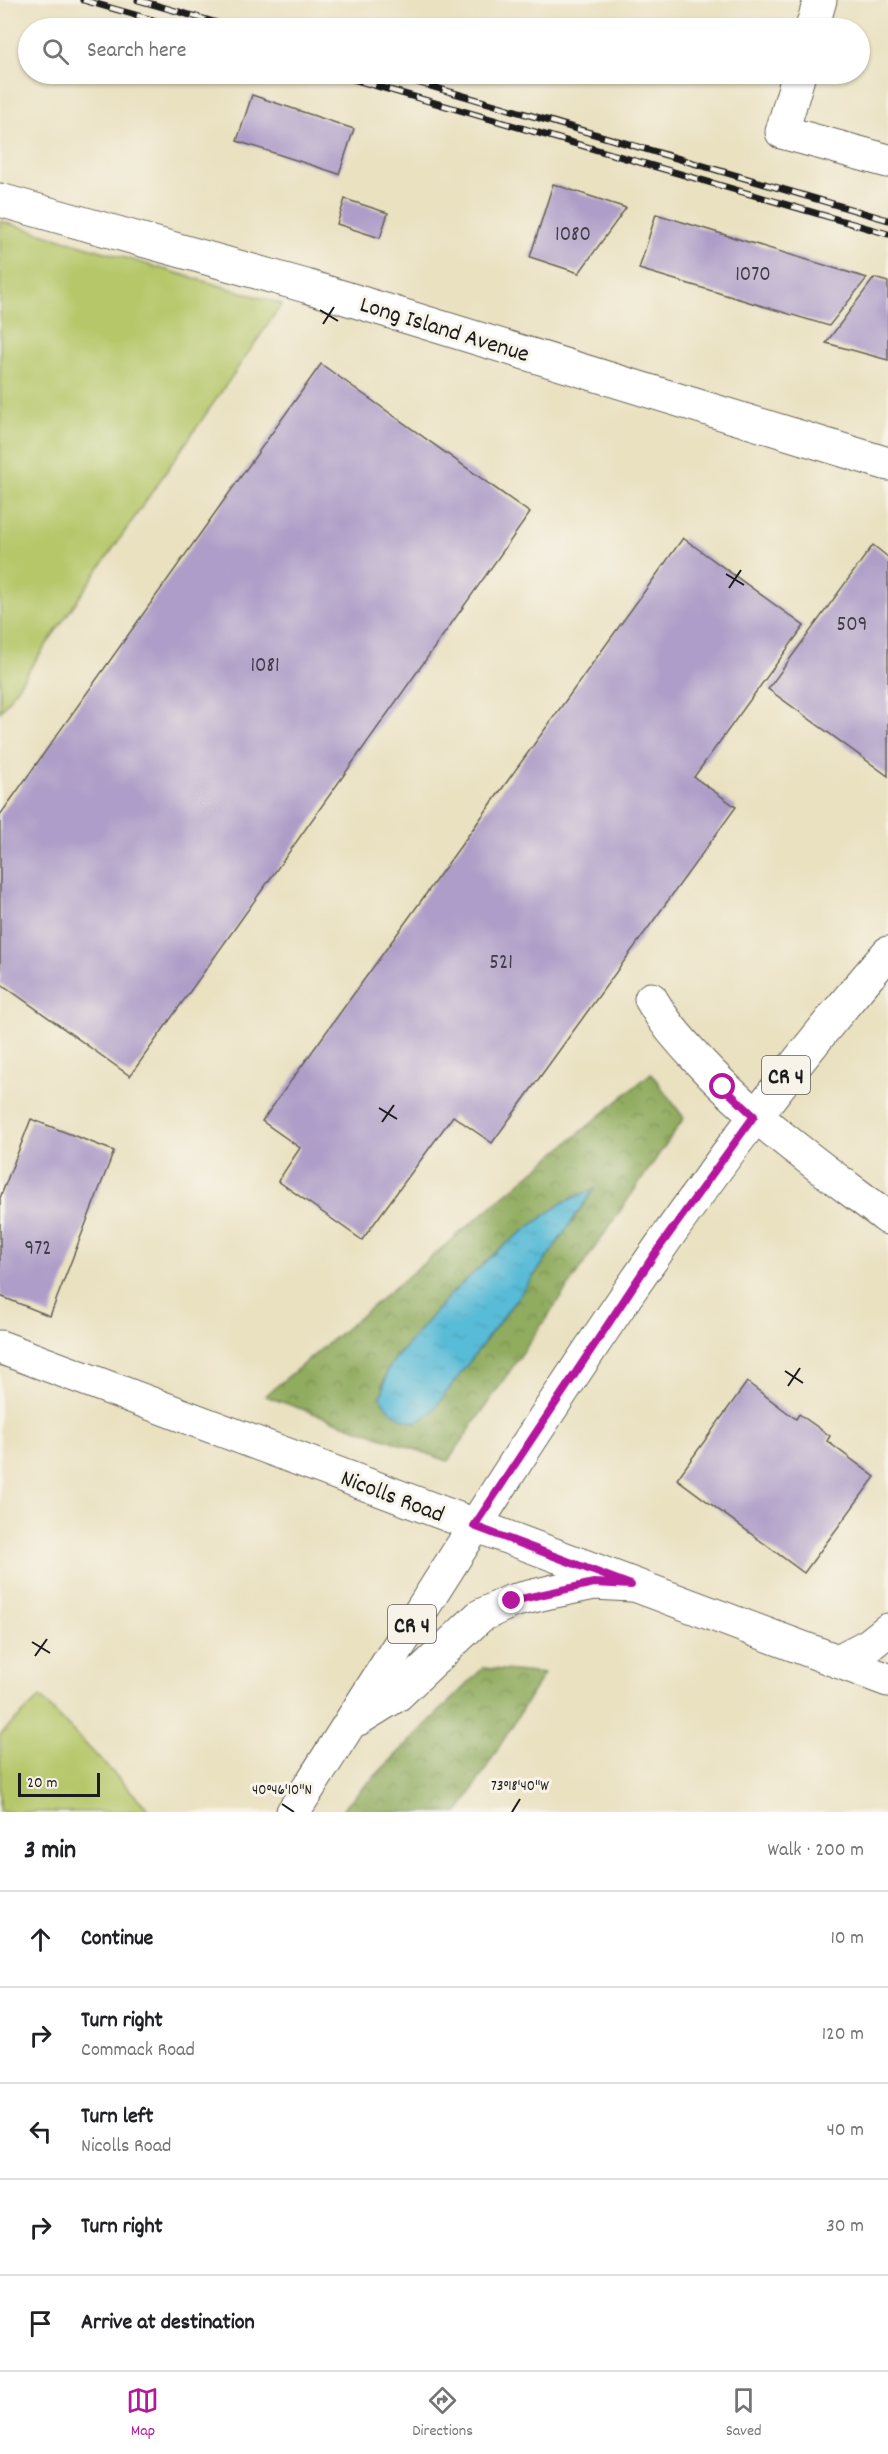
<!DOCTYPE html>
<html lang="en">
<head>
<meta charset="utf-8">
<style>
  body { margin:0; font-family:Dekko,sans-serif; background:#f2f2f2; color:#202124 }
  .scale { position:absolute; left:18px; bottom:15px; width:82px; box-sizing:border-box; padding-left:6px; border:3px solid #1c1c1c; border-top:0; font-size:16px; line-height:21px; white-space:nowrap; color:#1c1c1c; -webkit-text-stroke:4px #f7f3e8; paint-order:stroke }
  .stop { position:absolute; width:18px; height:18px; margin:-14px; border:4px solid #b5179e; border-radius:50%; background:#fff }
  .stop.end { background:#b5179e; border-color:#fff; box-shadow:0 2px 6px #0008 }
  .list { margin:0; padding:0; list-style:none }
  h2 { display:flex; justify-content:space-between; align-items:center; height:78px; margin:0; padding:0 24px; font-size:26px }
  h2 small { font-size:20px; font-weight:400; color:#757577 }
  .list li { display:grid; grid-template-columns:39px 1fr auto; gap:18px; align-items:center; box-sizing:border-box; height:96px; padding:0 24px; border-top:2px solid #e0e0e0 }
  .list b { display:block; font-size:22px; white-space:nowrap }
  .list p { margin:0; font-size:20px; white-space:nowrap; color:#757577 }
  .list em { font-size:20px; font-style:normal; color:#757577 }
  .icon { flex:none; width:33px; height:33px; fill:none; stroke:currentColor; stroke-width:2; stroke-linecap:round; stroke-linejoin:round }
  .map { position:relative; flex:none; width:888px; height:1812px; overflow:hidden }
  .search { position:absolute; background:#fff; box-shadow:0 2px 4px #0004; left:18px; right:18px; top:18px; height:66px; display:flex; align-items:center; gap:15px; box-sizing:border-box; padding:0 21px; border-radius:33px; color:#757577; font-size:22px }
  .sheet { height:558px; background:#fff }
  nav { display:flex; justify-content:space-around; align-items:center; box-sizing:border-box; height:84px; border-top:2px solid #e0e0e0; background:#fff; font-size:16px; color:#757577 }
  nav a { display:grid; justify-items:center; gap:3px }
  nav .on { color:#b5179e }
  .map>svg:first-child { display:block }
  .forest { fill:url(#forest-crowns); stroke:#56643d; stroke-width:1.5; fill-rule:evenodd }
  .park { fill:#b6c76a; stroke:#697243; stroke-width:1.5 }
  .water { fill:url(#water-ripples); stroke:#3a6c7a; stroke-width:1.5 }
  .building { fill:#ae9dc8 }
  .lines { fill:none; stroke-linecap:round; stroke-linejoin:round }
  .minor-casing { stroke:#646156; stroke-width:35 }
  .major-casing { stroke:#646156; stroke-width:35 }
  .minor { stroke:#fff; stroke-width:33 }
  .major { stroke:#fff; stroke-width:33 }
  .rail-casing { stroke:#1c1c1c; stroke-width:7 }
  .rail { stroke:#f7f3e8; stroke-width:4.5; stroke-dasharray:14; stroke-linecap:butt }
  .route { stroke:#b5179e; stroke-width:8 }
  .ticks { fill:none; stroke:#1c1c1c; stroke-width:2 }
  .labels { text-anchor:middle; stroke-width:6; stroke-linejoin:round; paint-order:stroke }
  .number-label { font-size:21px; fill:#403c47 }
  .shield { fill:#f7f3e8; stroke:#5e5c59; stroke-width:1.5 }
  .shield-label { font-size:22px; font-weight:bold; fill:#1c1c1c }
  .street-label { font-size:24px; fill:#1c1c1c; stroke:#f7f3e8 }
  .ticks-label { font-size:15px; text-anchor:middle; fill:#1c1c1c; stroke:#f7f3e8; stroke-width:6; stroke-linejoin:round; paint-order:stroke }
</style>
</head>
<body>
<div class="map">
<svg width="888" height="1812" viewBox="0 0 888 1812">
  <defs>
    <pattern id="forest-crowns" width="20" height="18" patternUnits="userSpaceOnUse" patternTransform="scale(1.5)"><rect width="20" height="18" fill="#90ac5e"/><path d="M2 6a3 3 0 1 1 6 0M12 15a3 3 0 1 1 6 0" fill="none" stroke="#758b4d"/></pattern>
    <pattern id="water-ripples" width="26" height="14" patternUnits="userSpaceOnUse" patternTransform="scale(1.5)"><rect width="26" height="14" fill="#58bbd7"/><path d="M2 4q2-2 4 0t4 0M15 11q2-2 4 0t4 0" fill="none" stroke="#4ca0b8"/></pattern>
  </defs>
  <rect width="100%" height="100%" fill="#f7f3e8"/>
  <filter id="ink" filterUnits="userSpaceOnUse"><feTurbulence type="fractalNoise" baseFrequency=".0167" numOctaves="2"/><feDisplacementMap in="SourceGraphic" scale="12" xChannelSelector="R" yChannelSelector="G"/><feConvolveMatrix kernelMatrix="1 2 1 2 8 2 1 2 1" color-interpolation-filters="sRGB"/></filter>
  <filter id="wash" filterUnits="userSpaceOnUse"><feTurbulence type="fractalNoise" baseFrequency=".008" numOctaves="4" result="noise"/><feDisplacementMap in="SourceGraphic" scale="24" xChannelSelector="R" yChannelSelector="G"/><feGaussianBlur stdDeviation="1.35" result="paint"/><feColorMatrix in="noise" values="0 0 0 0 0 0 0 0 0 0 0 0 0 0 0 0 0 1.4 0 .05"/><feComposite in="paint" operator="in"/></filter>
  <g filter="url(#wash)">
    <rect width="100%" height="100%" fill="#eae1c1"/>
    <g class="forest">
      <path d="M 651,1073 L 684,1118 L 448,1461 L 265,1396 ZM 593,1191 L 542,1265 L 431,1413 L 382,1386 L 388,1369 L 395,1359 L 448,1297 L 498,1250 L 562,1203 Z"/>
      <path d="M 483,1668 L 544,1674 L 459,1812 L 342,1812 L 346,1805 Z"/>
    </g>
    <g class="park">
      <path d="M 0,221 L 282,304 L 0,712 Z"/>
      <path d="M 40,1697 L 151,1812 L 0,1812 L 0,1735 Z"/>
    </g>
    <path class="water" d="M 594,1189 L 542,1265 L 431,1413 C 427,1416 422,1420 418,1421 C 403,1424 387,1409 381,1398 L 388,1369 L 395,1359 L 448,1297 L 498,1250 L 562,1203 Z"/>
    <g id="blocks">
      <g class="building">
        <path d="M 252,95 L 354,129 L 339,174 L 237,141 Z"/>
        <path d="M 553,184 L 626,208 L 579,273 L 530,257 Z"/>
        <path d="M 345,199 L 388,213 L 380,238 L 337,224 Z"/>
        <path d="M 656,214 L 867,278 L 829,326 L 639,269 Z"/>
        <path d="M 874,278 L 888,282 L 888,360 L 826,343 Z"/>
        <path d="M 321,364 L 530,513 L 130,1076 L 0,983 L 0,815 Z"/>
        <path d="M 683,538 L 804,626 L 694,777 L 736,807 L 492,1143 L 453,1116 L 362,1240 L 278,1181 L 300,1148 L 262,1121 Z"/>
        <path d="M 873,545 L 888,557 L 888,776 L 768,689 Z"/>
        <path d="M 31,1119 L 114,1151 L 50,1316 L 0,1296 L 0,1198 Z"/>
        <path d="M 747,1382 L 796,1419 L 799,1414 L 830,1436 L 827,1441 L 875,1477 L 804,1573 L 677,1479 Z"/>
      </g>
    </g>
  </g>
  <g filter="url(#ink)">
    <use href="#blocks" fill-opacity="0" stroke="#646156" stroke-width="1.5"/>
    <g class="lines">
      <defs>
        <g id="minor">
          <path d="M 812,28 L 820,0"/>
          <path d="M 799,74 L 782,132 L 888,161"/>
          <path d="M 0,200 L 306,286 L 888,464"/>
          <path d="M 651,999 C 665,1024 679,1039 698,1060 C 754,1121 822,1168 888,1218"/>
          <path d="M 0,1347 L 888,1680"/>
          <path d="M 838,1661 L 869,1645 L 888,1630"/>
        </g>
        <g id="major">
          <path d="M 358,1719 L 397,1695 L 480,1616 L 512,1601 L 550,1592 L 594,1583 L 631,1585"/>
          <path d="M 293,1812 C 482,1519 658,1217 888,953"/>
        </g>
      </defs>
      <use href="#minor" class="minor-casing"/>
      <use href="#major" class="major-casing"/>
      <use href="#minor" class="minor"/>
      <use href="#major" class="major"/>
      <defs>
        <g id="rail">
          <path d="M 83,0 L 181,28"/>
          <path d="M 138,0 L 235,28"/>
          <path d="M 335,74 L 888,234"/>
          <path d="M 389,74 L 888,220"/>
        </g>
      </defs>
      <use href="#rail" class="rail-casing"/>
      <use href="#rail" class="rail"/>
    </g>
  </g>
  <g class="lines" filter="url(#ink)">
    <path class="route" d="M 512,1601 L 594,1583 L 631,1585 L 474,1526 L 656,1252 L 754,1116 L 723,1087"/>
  </g>
  <path class="ticks" d="M 320,310 L 338,321M 323,324 L 334,307M 726,574 L 744,585M 729,588 L 741,570M 379,1108 L 397,1119M 382,1122 L 394,1105M 785,1371 L 803,1383M 788,1386 L 800,1368M 32,1642 L 50,1653M 35,1656 L 47,1639M 282,1804 L 294,1812M 512,1812 L 520,1799"/>
  <g class="labels">
    <g class="number-label">
      <text x="573" y="240">1080</text>
      <text x="753" y="280">1070</text>
      <text x="852" y="630">509</text>
      <text x="265" y="671">1081</text>
      <text x="501" y="968">521</text>
      <text x="38" y="1254">972</text>
    </g>
    <g class="shield">
      <rect x="762" y="1056" width="48" height="38" rx="4.5"/>
      <rect x="388" y="1605" width="48" height="38" rx="4.5"/>
    </g>
    <g class="shield-label">
      <text x="786" y="1083">CR 4</text>
      <text x="412" y="1632">CR 4</text>
    </g>
    <g class="street-label">
      <text transform="translate(445 328) rotate(17)" y="8">Long Island Avenue</text>
      <text transform="translate(393 1495) rotate(21)" y="8">Nicolls Road</text>
    </g>
  </g>
  <g class="ticks-label">
    <text x="520" y="1790">73°18'40"W</text>
    <text x="282" y="1794">40°46'10"N</text>
  </g>
</svg>
<div class="scale">20 m</div>
<div class="stop" style="left:723px;top:1087px"></div>
<div class="stop end" style="left:512px;top:1601px"></div>
<div class="search"><svg class="icon" aria-label="search" viewBox="0 0 24 24"><circle cx="10" cy="10" r="6"/><path d="M15 15l6 6"/></svg>Search here</div>
</div>
<section class="sheet">
<h2>3 min<small>Walk · 200 m</small></h2>
<ul class="list">
<li><svg class="icon" aria-label="ahead" viewBox="0 0 24 24"><path d="M12 20V5M6 11l6-6 6 6"/></svg><div><b>Continue</b></div><em>10 m</em></li>
<li><svg class="icon" aria-label="right" viewBox="0 0 24 24"><path d="M7 20v-9h11M14 6l5 5-5 5"/></svg><div><b>Turn right</b><p>Commack Road</p></div><em>120 m</em></li>
<li><svg class="icon" aria-label="left" viewBox="0 0 24 24"><path d="M17 20v-9H6M10 6l-5 5 5 5"/></svg><div><b>Turn left</b><p>Nicolls Road</p></div><em>40 m</em></li>
<li><svg class="icon" aria-label="right" viewBox="0 0 24 24"><path d="M7 20v-9h11M14 6l5 5-5 5"/></svg><div><b>Turn right</b></div><em>30 m</em></li>
<li><svg class="icon" aria-label="arrive" viewBox="0 0 24 24"><path d="M6 21V4h12l-3 4 3 4H6"/></svg><div><b>Arrive at destination</b></div></li>
</ul>
</section>
<nav>
<a class="on"><svg class="icon" aria-label="map" viewBox="0 0 24 24"><path d="M3 6l6-2 6 2 6-2v14l-6 2-6-2-6 2zM9 4v14M15 6v14"/></svg>Map</a>
<a><svg class="icon" aria-label="directions" viewBox="0 0 24 24"><path d="M12 3l9 9-9 9-9-9zM9 14v-3h6M13 9l2 2-2 2"/></svg>Directions</a>
<a><svg class="icon" aria-label="saved" viewBox="0 0 24 24"><path d="M7 4h10v16l-5-4-5 4z"/></svg>Saved</a>
</nav>
</body>
</html>
